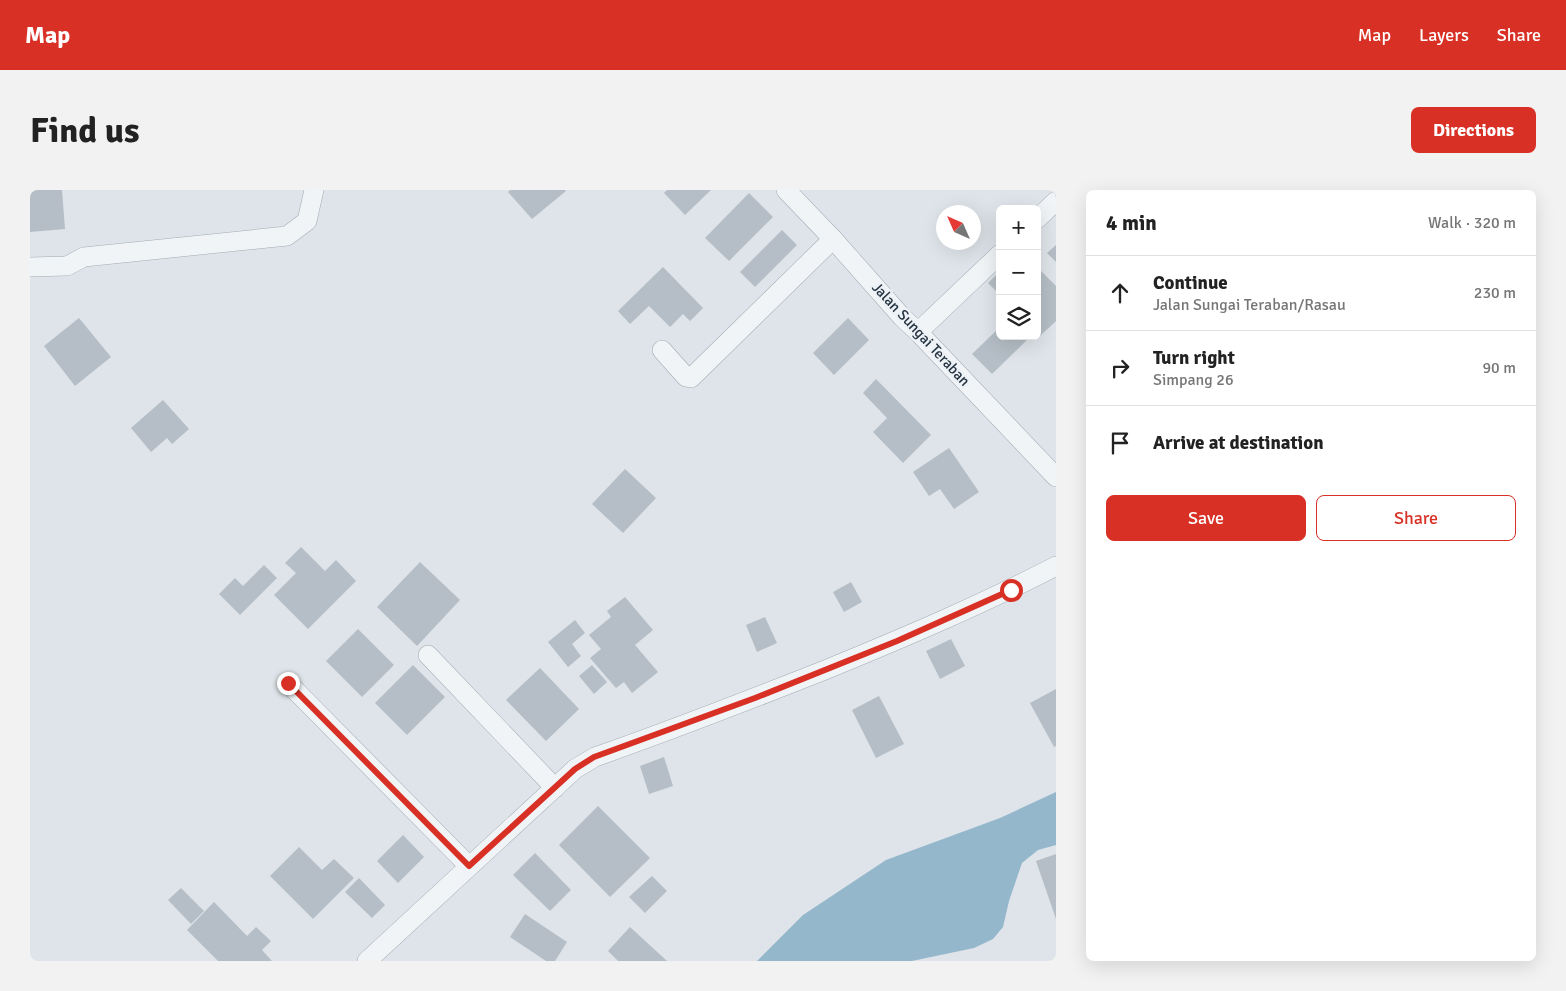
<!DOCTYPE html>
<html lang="en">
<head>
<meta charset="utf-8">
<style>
  body { margin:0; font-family:Signika,sans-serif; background:#f2f2f2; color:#222 }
  .controls { position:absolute; right:15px; top:15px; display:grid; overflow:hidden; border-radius:8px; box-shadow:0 5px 20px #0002 }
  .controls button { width:45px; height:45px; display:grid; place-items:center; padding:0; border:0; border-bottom:1px solid #e0e0e0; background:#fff; color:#222; font:25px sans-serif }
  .compass { position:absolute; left:906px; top:15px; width:45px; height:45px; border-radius:50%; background:#fff; box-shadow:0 5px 20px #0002; rotate:315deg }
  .stop { position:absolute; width:15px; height:15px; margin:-11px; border:4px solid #d93025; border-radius:50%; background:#fff }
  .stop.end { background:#d93025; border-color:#fff; box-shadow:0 1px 5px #0008 }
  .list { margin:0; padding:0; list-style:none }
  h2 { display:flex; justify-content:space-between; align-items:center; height:65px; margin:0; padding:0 20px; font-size:21px }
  h2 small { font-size:16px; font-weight:400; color:#767676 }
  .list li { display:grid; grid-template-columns:32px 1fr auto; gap:15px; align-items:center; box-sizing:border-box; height:75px; padding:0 20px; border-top:1px solid #e0e0e0 }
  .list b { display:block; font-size:19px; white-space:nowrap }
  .list p { margin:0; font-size:16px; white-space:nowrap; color:#767676 }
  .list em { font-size:16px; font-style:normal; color:#767676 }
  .actions { display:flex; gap:10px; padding:15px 20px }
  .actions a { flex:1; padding:11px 0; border:1px solid #d93025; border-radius:8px; text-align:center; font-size:18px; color:#d93025 }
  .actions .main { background:#d93025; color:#fff }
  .icon { flex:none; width:28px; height:28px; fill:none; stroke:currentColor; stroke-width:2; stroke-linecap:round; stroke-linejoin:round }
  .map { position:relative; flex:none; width:1026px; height:771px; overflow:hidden; border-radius:8px }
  header { display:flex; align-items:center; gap:30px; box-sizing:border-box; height:70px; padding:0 25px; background:#d93025; color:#fff }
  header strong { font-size:24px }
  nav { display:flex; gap:28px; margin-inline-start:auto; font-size:18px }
  .intro { display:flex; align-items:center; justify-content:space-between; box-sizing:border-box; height:120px; padding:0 30px }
  h1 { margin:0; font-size:35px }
  .button { padding:12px 22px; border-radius:8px; background:#d93025; color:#fff; font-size:18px; font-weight:700 }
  main { display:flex; gap:30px; padding:0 30px }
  aside { flex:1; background:#fff; border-radius:8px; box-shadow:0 5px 20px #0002 }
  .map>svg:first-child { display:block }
  .water { fill:#95b7cc }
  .building { fill:#b5bec6 }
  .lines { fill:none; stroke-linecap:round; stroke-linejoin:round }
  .minor-casing { stroke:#a3abb3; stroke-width:20 }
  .minor { stroke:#f1f4f7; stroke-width:19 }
  .route { stroke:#d93025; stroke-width:6 }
  .labels { text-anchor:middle; stroke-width:5; stroke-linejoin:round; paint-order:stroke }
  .street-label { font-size:15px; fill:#263341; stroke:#edf2f6 }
</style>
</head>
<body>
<header>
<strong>Map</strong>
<nav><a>Map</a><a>Layers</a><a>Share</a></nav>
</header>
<div class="intro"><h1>Find us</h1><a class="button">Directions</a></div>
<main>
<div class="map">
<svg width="1026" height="771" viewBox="0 0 1026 771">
  <rect width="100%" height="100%" fill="#dee4e9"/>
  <path class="water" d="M 1026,602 L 1026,655 L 1008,660 L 992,673 L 979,711 L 973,737 L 963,749 L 944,758 L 882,771 L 727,771 L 773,725 L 856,670 L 970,628 Z"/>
  <g class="building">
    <path d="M 0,0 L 32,0 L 35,39 L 0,42 Z"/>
    <path d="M 480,0 L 535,0 L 536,1 L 502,29 L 478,2 Z"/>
    <path d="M 637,0 L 681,0 L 655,25 L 634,3 Z"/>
    <path d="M 719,3 L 743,27 L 699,71 L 675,48 Z"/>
    <path d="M 752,40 L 767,55 L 725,97 L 710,82 Z"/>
    <path d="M 1026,55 L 1026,72 L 1017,63 Z"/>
    <path d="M 633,77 L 673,118 L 660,131 L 653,124 L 640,137 L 619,116 L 600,134 L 588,121 Z"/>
    <path d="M 1007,77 L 1026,96 L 1026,131 L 1010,146 L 1007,143 Z"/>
    <path d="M 970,81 L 970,105 L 958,93 Z"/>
    <path d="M 49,128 L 81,167 L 45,196 L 14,156 Z"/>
    <path d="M 818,128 L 839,150 L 804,185 L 783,163 Z"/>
    <path d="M 970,137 L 970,146 L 995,146 L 998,149 L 962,184 L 942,164 Z"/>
    <path d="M 846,189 L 901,245 L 873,273 L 843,242 L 857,228 L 833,203 Z"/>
    <path d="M 133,210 L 159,239 L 142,254 L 137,248 L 121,262 L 101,238 Z"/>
    <path d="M 919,258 L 949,302 L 924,319 L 910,299 L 899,306 L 883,282 Z"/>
    <path d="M 595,279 L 626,308 L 593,343 L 562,314 Z"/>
    <path d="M 271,357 L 295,381 L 306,370 L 326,391 L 278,439 L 244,405 L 266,383 L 255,373 Z"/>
    <path d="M 390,372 L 430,410 L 387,456 L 347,417 Z"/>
    <path d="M 234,375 L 247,388 L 210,425 L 189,404 L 205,388 L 213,396 Z"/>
    <path d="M 821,392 L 832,412 L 814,422 L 803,402 Z"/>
    <path d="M 595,407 L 623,440 L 605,455 L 628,482 L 602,503 L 594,492 L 586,498 L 560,468 L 571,459 L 559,445 L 581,427 L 577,421 Z"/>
    <path d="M 735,427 L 747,453 L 727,462 L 716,435 Z"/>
    <path d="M 545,430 L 555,443 L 542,454 L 551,466 L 538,477 L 518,452 Z"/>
    <path d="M 328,439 L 364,475 L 332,507 L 296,471 Z"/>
    <path d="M 921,449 L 935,476 L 910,489 L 896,461 Z"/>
    <path d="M 383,475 L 415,507 L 377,545 L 345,513 Z"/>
    <path d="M 562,475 L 577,492 L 564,504 L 549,486 Z"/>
    <path d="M 510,478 L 549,519 L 516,551 L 476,510 Z"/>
    <path d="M 1026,499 L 1026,556 L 1024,557 L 1000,513 Z"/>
    <path d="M 849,506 L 874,554 L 846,568 L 822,520 Z"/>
    <path d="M 634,567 L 643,596 L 619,604 L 610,576 Z"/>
    <path d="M 568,616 L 620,668 L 580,707 L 529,655 Z"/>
    <path d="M 373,645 L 394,667 L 368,693 L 347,671 Z"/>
    <path d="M 269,657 L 292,680 L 304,669 L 324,688 L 283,729 L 240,686 Z"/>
    <path d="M 505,663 L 541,700 L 520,721 L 483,685 Z"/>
    <path d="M 1026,664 L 1026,729 L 1006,671 Z"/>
    <path d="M 622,686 L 637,701 L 615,723 L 599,707 Z"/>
    <path d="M 329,688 L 355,715 L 342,728 L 315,702 Z"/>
    <path d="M 151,698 L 174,721 L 161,734 L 138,710 Z"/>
    <path d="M 184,712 L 217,746 L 226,737 L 241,751 L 232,760 L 242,771 L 188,771 L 157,740 Z"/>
    <path d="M 495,724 L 537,752 L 525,771 L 516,771 L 480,747 Z"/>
    <path d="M 600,737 L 637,771 L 588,771 L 578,761 Z"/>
  </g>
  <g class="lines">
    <defs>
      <g id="minor">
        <path d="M 756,0 L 803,49 L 872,127 L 888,142 L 1026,287"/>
        <path d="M 1007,29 L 1026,11"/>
        <path d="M 0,77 L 37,76 L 54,67 L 257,46 L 277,31 L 284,0"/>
        <path d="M 888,142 L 970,64"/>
        <path d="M 632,160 L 656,187 L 661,188 L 803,49"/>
        <path d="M 398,465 L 525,598"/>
        <path d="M 258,493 L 439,676"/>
        <path d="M 337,771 L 545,579 L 565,567 C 642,540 719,510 795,480 C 873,448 951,415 1026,376"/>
      </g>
    </defs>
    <use href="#minor" class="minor-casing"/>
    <use href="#minor" class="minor"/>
  </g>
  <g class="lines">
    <path class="route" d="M 258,493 L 439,676 L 545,579 L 564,567 L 725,508 L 867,451 L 981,400"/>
  </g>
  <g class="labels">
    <g class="street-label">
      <text transform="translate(891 144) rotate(47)" y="5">Jalan Sungai Teraban</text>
    </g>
  </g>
</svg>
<div class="controls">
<button>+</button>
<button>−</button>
<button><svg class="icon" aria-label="layers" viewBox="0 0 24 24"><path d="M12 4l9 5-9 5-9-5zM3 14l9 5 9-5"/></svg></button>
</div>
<svg class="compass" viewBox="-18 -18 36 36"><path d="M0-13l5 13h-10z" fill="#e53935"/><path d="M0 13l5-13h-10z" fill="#767676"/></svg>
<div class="stop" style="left:981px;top:400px"></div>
<div class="stop end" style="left:258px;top:493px"></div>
</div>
<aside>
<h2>4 min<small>Walk · 320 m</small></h2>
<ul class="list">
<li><svg class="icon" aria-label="ahead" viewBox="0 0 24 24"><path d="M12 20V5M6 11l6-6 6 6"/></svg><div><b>Continue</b><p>Jalan Sungai Teraban/Rasau</p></div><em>230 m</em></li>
<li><svg class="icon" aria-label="right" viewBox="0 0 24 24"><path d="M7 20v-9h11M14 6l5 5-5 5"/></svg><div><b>Turn right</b><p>Simpang 26</p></div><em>90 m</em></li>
<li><svg class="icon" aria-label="arrive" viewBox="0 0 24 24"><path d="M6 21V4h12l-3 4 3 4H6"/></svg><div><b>Arrive at destination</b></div></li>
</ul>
<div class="actions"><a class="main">Save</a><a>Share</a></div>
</aside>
</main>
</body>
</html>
